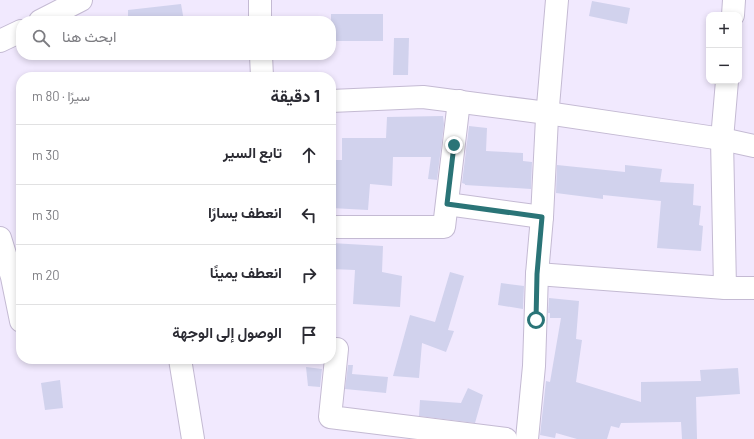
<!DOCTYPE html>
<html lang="ar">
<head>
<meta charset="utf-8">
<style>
  body { margin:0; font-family:Barlow,Vazirmatn,sans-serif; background:#f7f7f7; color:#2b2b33; direction:rtl }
  .controls { position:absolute; right:12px; top:12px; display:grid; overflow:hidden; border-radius:8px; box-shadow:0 2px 6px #0003 }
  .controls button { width:36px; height:36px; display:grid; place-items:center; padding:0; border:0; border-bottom:1px solid #e1e1e2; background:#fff; color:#2b2b33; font:20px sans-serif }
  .stop { position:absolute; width:12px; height:12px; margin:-9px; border:3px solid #2a7477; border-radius:50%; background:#fff }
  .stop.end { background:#2a7477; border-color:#fff; box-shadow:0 1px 4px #0008 }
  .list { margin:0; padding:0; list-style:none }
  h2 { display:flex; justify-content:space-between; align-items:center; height:52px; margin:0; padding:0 16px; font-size:17px }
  h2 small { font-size:13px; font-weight:400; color:#7c7c81 }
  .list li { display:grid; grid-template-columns:26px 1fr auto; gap:12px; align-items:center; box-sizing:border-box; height:60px; padding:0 16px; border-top:1px solid #e1e1e2 }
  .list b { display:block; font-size:15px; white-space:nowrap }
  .list em { font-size:13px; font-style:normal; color:#7c7c81 }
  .icon { flex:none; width:22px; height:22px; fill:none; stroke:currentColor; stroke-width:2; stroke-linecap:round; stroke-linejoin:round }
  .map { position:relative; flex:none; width:754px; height:439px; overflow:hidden; direction:ltr }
  .search { position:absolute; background:#fff; box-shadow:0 2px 6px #0003; left:16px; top:16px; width:320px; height:44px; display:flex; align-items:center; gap:10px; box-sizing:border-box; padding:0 14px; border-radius:16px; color:#7c7c81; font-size:15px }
  .panel { position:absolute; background:#fff; box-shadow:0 2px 6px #0003; left:16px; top:72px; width:320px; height:292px; border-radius:16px; direction:rtl }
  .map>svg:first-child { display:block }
  .building { fill:#d1d2ed }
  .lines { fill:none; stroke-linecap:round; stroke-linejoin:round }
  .minor-casing { stroke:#c4bad3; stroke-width:24 }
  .minor { stroke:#fff; stroke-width:22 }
  .route { stroke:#2a7477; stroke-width:5 }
</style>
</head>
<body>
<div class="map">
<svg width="754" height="439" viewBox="0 0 754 439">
  <rect width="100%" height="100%" fill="#f1e9fe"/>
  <g class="building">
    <path d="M 592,1 L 630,8 L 627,24 L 589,16 Z"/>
    <path d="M 181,4 L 184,21 L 128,21 L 128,10 Z"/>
    <rect x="331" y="14" width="52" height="27"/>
    <path d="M 394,38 L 409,38 L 408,75 L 393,75 Z"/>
    <path d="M 443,116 L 444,124 L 437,180 L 428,179 L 431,157 L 393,157 L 392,186 L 370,184 L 368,210 L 331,208 L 331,160 L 342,160 L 342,138 L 386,138 L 387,117 Z"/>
    <path d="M 469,126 L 487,128 L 486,151 L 523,153 L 523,161 L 532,162 L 531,189 L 465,185 L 465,184 L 462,183 Z"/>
    <path d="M 557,165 L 625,172 L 625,165 L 662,169 L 660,182 L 694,184 L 693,205 L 701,206 L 699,225 L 703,226 L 701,251 L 657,248 L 661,201 L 603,195 L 603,199 L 556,193 Z"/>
    <path d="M 331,243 L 383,246 L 382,272 L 402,276 L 400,307 L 353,304 L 355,270 L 331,269 Z"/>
    <path d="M 450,272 L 464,276 L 448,330 L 454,331 L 446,352 L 422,343 L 419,378 L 393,376 L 410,315 L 435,322 Z"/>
    <path d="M 501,283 L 524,286 L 523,309 L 498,305 Z"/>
    <path d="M 549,298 L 579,301 L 576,339 L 582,340 L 576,382 L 641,402 L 641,382 L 701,381 L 700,370 L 738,368 L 740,394 L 696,397 L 697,439 L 682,439 L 681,422 L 621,423 L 619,428 L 611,426 L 607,439 L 577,439 L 556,433 L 555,438 L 540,435 L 546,381 L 550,382 L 561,318 L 550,318 L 550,313 L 548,313 Z"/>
    <path d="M 348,365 L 353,365 L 352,374 L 388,377 L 386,393 L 345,389 Z"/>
    <path d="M 306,367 L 322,369 L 320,387 L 308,386 Z"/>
    <path d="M 60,380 L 63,408 L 45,410 L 41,383 Z"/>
    <path d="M 468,388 L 483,395 L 475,423 L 419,416 L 420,400 L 461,403 Z"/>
  </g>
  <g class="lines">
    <defs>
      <g id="minor">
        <path d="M 260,0 L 260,21"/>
        <path d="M 733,15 L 734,0"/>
        <path d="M 40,21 L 81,0"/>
        <path d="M 0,41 L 21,31"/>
        <path d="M 261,55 L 262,77"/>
        <path d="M 331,101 L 423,97 L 547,113 L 722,139 L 754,146"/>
        <path d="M 447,204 L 542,217"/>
        <path d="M 331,227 L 444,227 L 459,101"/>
        <path d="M 0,238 L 12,277 L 21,321"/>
        <path d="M 537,274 L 725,288 L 754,288"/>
        <path d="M 725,288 L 722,139 L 727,81"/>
        <path d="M 331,349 L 337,349 L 330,417 L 506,439"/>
        <path d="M 180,359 L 193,439"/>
        <path d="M 527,439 L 534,366 L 537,274 L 542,217 L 547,118 L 557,0"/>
      </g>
    </defs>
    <use href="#minor" class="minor-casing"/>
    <use href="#minor" class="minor"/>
  </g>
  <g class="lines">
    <path class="route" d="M 454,145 L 447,204 L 542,217 L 537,274 L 536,320"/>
  </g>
</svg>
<div class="controls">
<button>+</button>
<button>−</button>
</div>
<div class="stop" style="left:536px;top:320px"></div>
<div class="stop end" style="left:454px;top:145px"></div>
<div class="search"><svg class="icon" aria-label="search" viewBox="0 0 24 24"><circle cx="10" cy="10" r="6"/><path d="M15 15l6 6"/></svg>ابحث هنا</div>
<section class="panel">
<h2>1 دقيقة<small>سيرًا · 80 m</small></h2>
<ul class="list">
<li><svg class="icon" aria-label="ahead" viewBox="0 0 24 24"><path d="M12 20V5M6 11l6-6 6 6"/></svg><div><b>تابع السير</b></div><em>30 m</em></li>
<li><svg class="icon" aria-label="left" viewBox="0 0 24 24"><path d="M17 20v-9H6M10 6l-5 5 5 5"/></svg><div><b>انعطف يسارًا</b></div><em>30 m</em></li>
<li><svg class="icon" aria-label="right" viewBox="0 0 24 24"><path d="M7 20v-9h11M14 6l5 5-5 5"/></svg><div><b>انعطف يمينًا</b></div><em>20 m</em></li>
<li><svg class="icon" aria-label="arrive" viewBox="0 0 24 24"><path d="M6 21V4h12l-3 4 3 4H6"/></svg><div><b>الوصول إلى الوجهة</b></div></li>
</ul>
</section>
</div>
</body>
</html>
